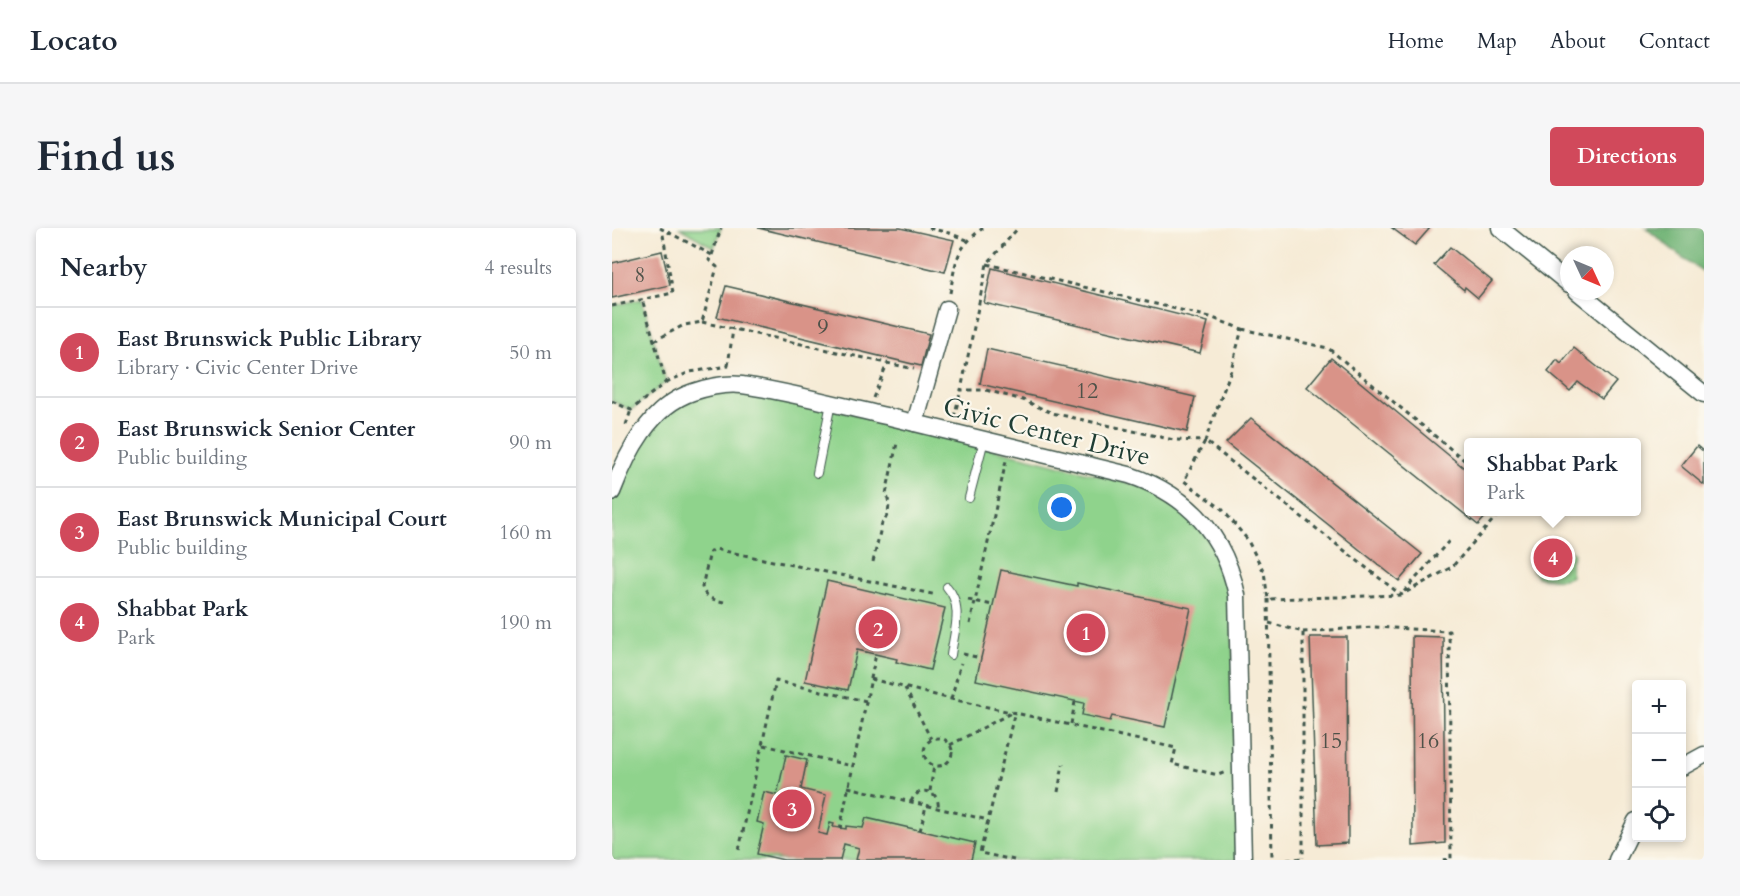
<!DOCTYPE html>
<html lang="en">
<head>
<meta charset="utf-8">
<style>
  body { margin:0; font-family:Cardo,serif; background:#f6f6f7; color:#1f2937 }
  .controls { position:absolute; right:18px; bottom:18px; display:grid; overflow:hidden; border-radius:6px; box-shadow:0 3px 9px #0003 }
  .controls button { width:54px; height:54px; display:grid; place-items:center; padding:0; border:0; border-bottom:2px solid #e0e1e3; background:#fff; color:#1f2937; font:30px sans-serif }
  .compass { position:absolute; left:948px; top:18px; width:54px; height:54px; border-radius:50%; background:#fff; box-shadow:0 3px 9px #0003; rotate:134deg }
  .you { position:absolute; left:450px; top:280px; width:21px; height:21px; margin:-15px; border:4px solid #fff; border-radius:50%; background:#1a73e8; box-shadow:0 0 0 9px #1a73e833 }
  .badge { display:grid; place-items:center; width:39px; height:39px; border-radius:50%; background:#d1495b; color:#fff; font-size:20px; font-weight:700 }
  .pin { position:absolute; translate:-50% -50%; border:3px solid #fff; box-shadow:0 2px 6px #0006 }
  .popup { position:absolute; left:852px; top:210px; width:177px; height:78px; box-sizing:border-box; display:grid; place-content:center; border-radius:6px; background:#fff; filter:drop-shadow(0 2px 4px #0005); font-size:20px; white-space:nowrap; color:#747a83 }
  .popup b { font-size:22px; color:#1f2937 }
  .popup::after { content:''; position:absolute; left:50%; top:100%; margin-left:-12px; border:12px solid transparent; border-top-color:#fff }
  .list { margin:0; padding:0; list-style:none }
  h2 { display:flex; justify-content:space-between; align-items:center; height:78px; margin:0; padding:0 24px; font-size:26px }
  h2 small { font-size:20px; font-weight:400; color:#747a83 }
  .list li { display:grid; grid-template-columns:39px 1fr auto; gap:18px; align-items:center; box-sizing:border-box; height:90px; padding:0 24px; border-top:2px solid #e0e1e3 }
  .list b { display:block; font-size:22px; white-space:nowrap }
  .list p { margin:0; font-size:20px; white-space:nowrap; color:#747a83 }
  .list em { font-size:20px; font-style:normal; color:#747a83 }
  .icon { flex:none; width:33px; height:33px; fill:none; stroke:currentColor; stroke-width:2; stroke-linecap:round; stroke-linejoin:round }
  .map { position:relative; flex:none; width:1092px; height:632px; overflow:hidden; border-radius:6px }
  header { display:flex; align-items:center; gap:36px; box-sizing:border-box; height:84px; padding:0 30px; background:#fff; border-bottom:2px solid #e0e1e3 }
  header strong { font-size:28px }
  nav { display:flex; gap:33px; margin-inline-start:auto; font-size:21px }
  .intro { display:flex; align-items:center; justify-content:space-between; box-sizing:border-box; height:144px; padding:0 36px }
  h1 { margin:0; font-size:42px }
  .button { padding:15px 27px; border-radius:6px; background:#d1495b; color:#fff; font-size:21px; font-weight:700 }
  main { display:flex; gap:36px; padding:0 36px }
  aside { flex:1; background:#fff; border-radius:6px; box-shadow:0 3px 9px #0003 }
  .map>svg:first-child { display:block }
  .green { fill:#8fd38c; stroke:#578860; stroke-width:1.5 }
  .forest { fill:#73b578; stroke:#497956; stroke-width:1.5 }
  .building { fill:#d99388 }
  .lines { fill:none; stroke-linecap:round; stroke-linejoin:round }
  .service-casing { stroke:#3f574c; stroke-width:10 }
  .minor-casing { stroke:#3f574c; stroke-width:19 }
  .path { stroke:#3f574c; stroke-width:3; stroke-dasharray:4.5 4.5; stroke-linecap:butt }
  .service { stroke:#fff; stroke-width:8 }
  .minor { stroke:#fff; stroke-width:16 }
  .labels { text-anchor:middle; stroke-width:4.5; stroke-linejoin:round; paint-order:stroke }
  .number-label { font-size:22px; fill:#4e5249 }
  .street-label { font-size:26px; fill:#1f3d34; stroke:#fbf7ec }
</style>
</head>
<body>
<header>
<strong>Locato</strong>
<nav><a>Home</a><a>Map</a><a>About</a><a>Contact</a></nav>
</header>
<div class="intro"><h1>Find us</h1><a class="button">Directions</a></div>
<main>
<aside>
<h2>Nearby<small>4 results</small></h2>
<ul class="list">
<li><span class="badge">1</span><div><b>East Brunswick Public Library</b><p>Library · Civic Center Drive</p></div><em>50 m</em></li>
<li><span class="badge">2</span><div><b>East Brunswick Senior Center</b><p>Public building</p></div><em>90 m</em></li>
<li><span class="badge">3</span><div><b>East Brunswick Municipal Court</b><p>Public building</p></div><em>160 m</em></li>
<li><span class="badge">4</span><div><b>Shabbat Park</b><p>Park</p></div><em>190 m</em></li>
</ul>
</aside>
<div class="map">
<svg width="1092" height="632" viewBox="0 0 1092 632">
  <rect width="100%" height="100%" fill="#fbf7ec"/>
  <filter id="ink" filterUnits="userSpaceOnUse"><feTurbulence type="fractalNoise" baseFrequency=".0167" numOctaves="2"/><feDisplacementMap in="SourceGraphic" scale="12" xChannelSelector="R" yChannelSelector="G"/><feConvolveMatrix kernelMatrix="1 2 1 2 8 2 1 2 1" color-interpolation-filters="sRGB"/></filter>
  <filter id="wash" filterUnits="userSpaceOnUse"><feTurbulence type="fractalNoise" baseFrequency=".008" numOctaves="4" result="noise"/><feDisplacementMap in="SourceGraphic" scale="24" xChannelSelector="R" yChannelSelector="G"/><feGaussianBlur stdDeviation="1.35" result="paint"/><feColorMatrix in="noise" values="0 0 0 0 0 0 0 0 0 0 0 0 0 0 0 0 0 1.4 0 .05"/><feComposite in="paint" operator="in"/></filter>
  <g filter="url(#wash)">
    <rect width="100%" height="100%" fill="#f6ebd6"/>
    <g class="green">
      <path d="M 68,0 L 109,0 L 102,20 Z"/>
      <path d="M 30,71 L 54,154 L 19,182 L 0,173 L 0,78 Z"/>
      <path d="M 128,157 L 560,266 L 617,337 L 631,632 L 0,632 L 0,264 L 53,178 Z"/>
      <path d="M 938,315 L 944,315 C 950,320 956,321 962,325 L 959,333 L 959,348 C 949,354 937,350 926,349 L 921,342 L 924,327 Z"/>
    </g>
    <path class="forest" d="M 1034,0 L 1092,0 L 1092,44 L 1067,27 Z"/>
    <g id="blocks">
      <g class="building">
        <path d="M 146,0 L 288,0 L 342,12 L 333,44 Z"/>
        <path d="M 780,0 L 818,0 L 803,17 Z"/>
        <path d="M 838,19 L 880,53 L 866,70 L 853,59 L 852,62 L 822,37 Z"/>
        <path d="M 50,23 L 58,57 L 0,70 L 0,35 Z"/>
        <path d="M 380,40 L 596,94 L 588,125 L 372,75 Z"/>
        <path d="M 114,58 L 317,106 L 309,138 L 105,89 Z"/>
        <path d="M 962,120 L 1004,154 L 990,171 L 966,154 L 958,163 L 936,144 L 945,132 L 949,136 Z"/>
        <path d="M 375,121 L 583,169 L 575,204 L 368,156 Z"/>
        <path d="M 719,130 L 857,244 L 857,284 L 878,284 L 866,297 L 695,159 Z"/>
        <path d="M 639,190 L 810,326 L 787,353 L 614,215 Z"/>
        <path d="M 1085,218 L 1092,224 L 1092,257 L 1069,238 Z"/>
        <path d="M 389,342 L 465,358 L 465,355 L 579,380 L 553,499 L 500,488 L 498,493 L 470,487 L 472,475 L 364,452 Z"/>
        <path d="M 215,353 L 333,380 L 318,442 L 284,434 L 285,431 L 245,422 L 236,462 L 193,453 Z"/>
        <path d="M 800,408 L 831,409 L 833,615 L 801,618 Z"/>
        <path d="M 698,409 L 735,409 L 736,615 L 705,617 Z"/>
        <path d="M 174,527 L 195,532 L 189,561 L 214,567 L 206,605 L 215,607 L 218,595 L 222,596 L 221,599 L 234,601 L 234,598 L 251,600 L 254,590 L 363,615 L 359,632 L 244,632 L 247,620 L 232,616 L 228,632 L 172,632 L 145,626 L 152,596 L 145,594 L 152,564 L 165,567 Z"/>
      </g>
    </g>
  </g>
  <g filter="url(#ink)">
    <use href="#blocks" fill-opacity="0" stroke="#3f574c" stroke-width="1.5"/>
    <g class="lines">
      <defs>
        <g id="service">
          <path d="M 205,245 L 219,175"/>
          <path d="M 357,270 L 372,212"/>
          <path d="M 335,359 C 352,378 342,404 339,427"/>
        </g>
        <g id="minor">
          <path d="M 888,0 L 957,56"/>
          <path d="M 965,63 L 1092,166"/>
          <path d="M 303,195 L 335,81"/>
          <path d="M 0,264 C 15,225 38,178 81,164 C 96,159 114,155 130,157 C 180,164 233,179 282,190 C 360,209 439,228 517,247 C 577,267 612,306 625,367 L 631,632"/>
          <path d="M 1070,539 L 1092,527"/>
          <path d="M 1005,632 L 1024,593"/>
        </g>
      </defs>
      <use href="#service" class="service-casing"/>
      <use href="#minor" class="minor-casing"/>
      <g class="path">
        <path d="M 317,0 L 337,5 L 355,12"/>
        <path d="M 100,27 L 109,0"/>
        <path d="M 375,36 L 598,89 L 630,101 L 618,145 L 593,213 L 562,212 L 440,185 L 411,172 L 374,162 L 349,162 L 375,36 L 406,0"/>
        <path d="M 338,65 C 344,33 343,21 371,0"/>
        <path d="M 0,78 L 61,65 L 50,1 L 48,0"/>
        <path d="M 90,94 L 302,141"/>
        <path d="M 630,101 L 716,120 L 857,236"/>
        <path d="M 42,113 L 72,97 L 90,94 L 105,39 L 97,32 L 100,27 L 50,1"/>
        <path d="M 116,138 L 121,101"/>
        <path d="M 54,154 L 78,144 L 117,138"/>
        <path d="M 261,170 L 275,136"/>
        <path d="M 0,173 L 19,182 L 54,154 L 30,71"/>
        <path d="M 342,189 L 349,162"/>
        <path d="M 14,197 L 19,182"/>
        <path d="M 837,313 L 789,367 L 656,371 L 652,344 L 635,311 L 610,281 L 572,253 L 593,213 L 789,367 L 840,339 L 888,284"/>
        <path d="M 261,334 L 270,295 C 277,289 279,274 274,266 L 285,215"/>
        <path d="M 656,371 L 660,632"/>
        <path d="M 356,372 L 381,377"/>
        <path d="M 112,374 C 102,372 93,370 90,359 L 98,324 L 103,321 L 325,367"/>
        <path d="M 657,395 L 691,404 L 691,630"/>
        <path d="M 358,396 L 394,233"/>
        <path d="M 691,404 L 761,399 L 837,403 L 839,631 L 829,632"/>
        <path d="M 351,426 L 369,430"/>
        <path d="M 259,451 L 339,471 L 564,520 L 560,536 L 606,547 L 614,544"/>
        <path d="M 293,460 L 319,511"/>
        <path d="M 339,471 L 349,435"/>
        <path d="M 459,496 L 463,474"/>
        <circle cx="326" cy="524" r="14"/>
        <path d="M 152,517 L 240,538"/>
        <path d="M 338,517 L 401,484"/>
        <path d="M 236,559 L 376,592"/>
        <path d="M 318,563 L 322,537"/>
        <path d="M 446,564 L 451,536"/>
        <path d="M 299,574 C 305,557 329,561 326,581"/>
        <path d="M 228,601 L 264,426"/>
        <path d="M 308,603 L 314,578"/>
        <path d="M 127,622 L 164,453 L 254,473"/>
        <path d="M 402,632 L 368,625 L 403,483"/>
        <path d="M 675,632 L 691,630"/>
      </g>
      <use href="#service" class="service"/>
      <use href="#minor" class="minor"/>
    </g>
  </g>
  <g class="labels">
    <g class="number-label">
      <text x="28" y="54">8</text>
      <text x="211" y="106">9</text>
      <text x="475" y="170">12</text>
      <text x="719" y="520">15</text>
      <text x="816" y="520">16</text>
    </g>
    <g class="street-label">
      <text transform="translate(435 203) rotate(14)" y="9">Civic Center Drive</text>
    </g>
  </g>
</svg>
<div class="controls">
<button>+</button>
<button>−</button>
<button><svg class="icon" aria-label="locate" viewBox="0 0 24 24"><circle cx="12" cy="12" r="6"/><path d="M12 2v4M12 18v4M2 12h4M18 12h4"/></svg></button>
</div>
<svg class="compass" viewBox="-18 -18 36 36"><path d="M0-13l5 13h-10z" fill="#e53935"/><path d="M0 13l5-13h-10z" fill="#747a83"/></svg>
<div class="you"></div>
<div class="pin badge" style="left:474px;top:405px">1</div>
<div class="pin badge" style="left:266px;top:401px">2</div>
<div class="pin badge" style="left:180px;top:581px">3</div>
<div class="pin badge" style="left:941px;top:330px">4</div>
<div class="popup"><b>Shabbat Park</b>Park</div>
</div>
</main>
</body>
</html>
